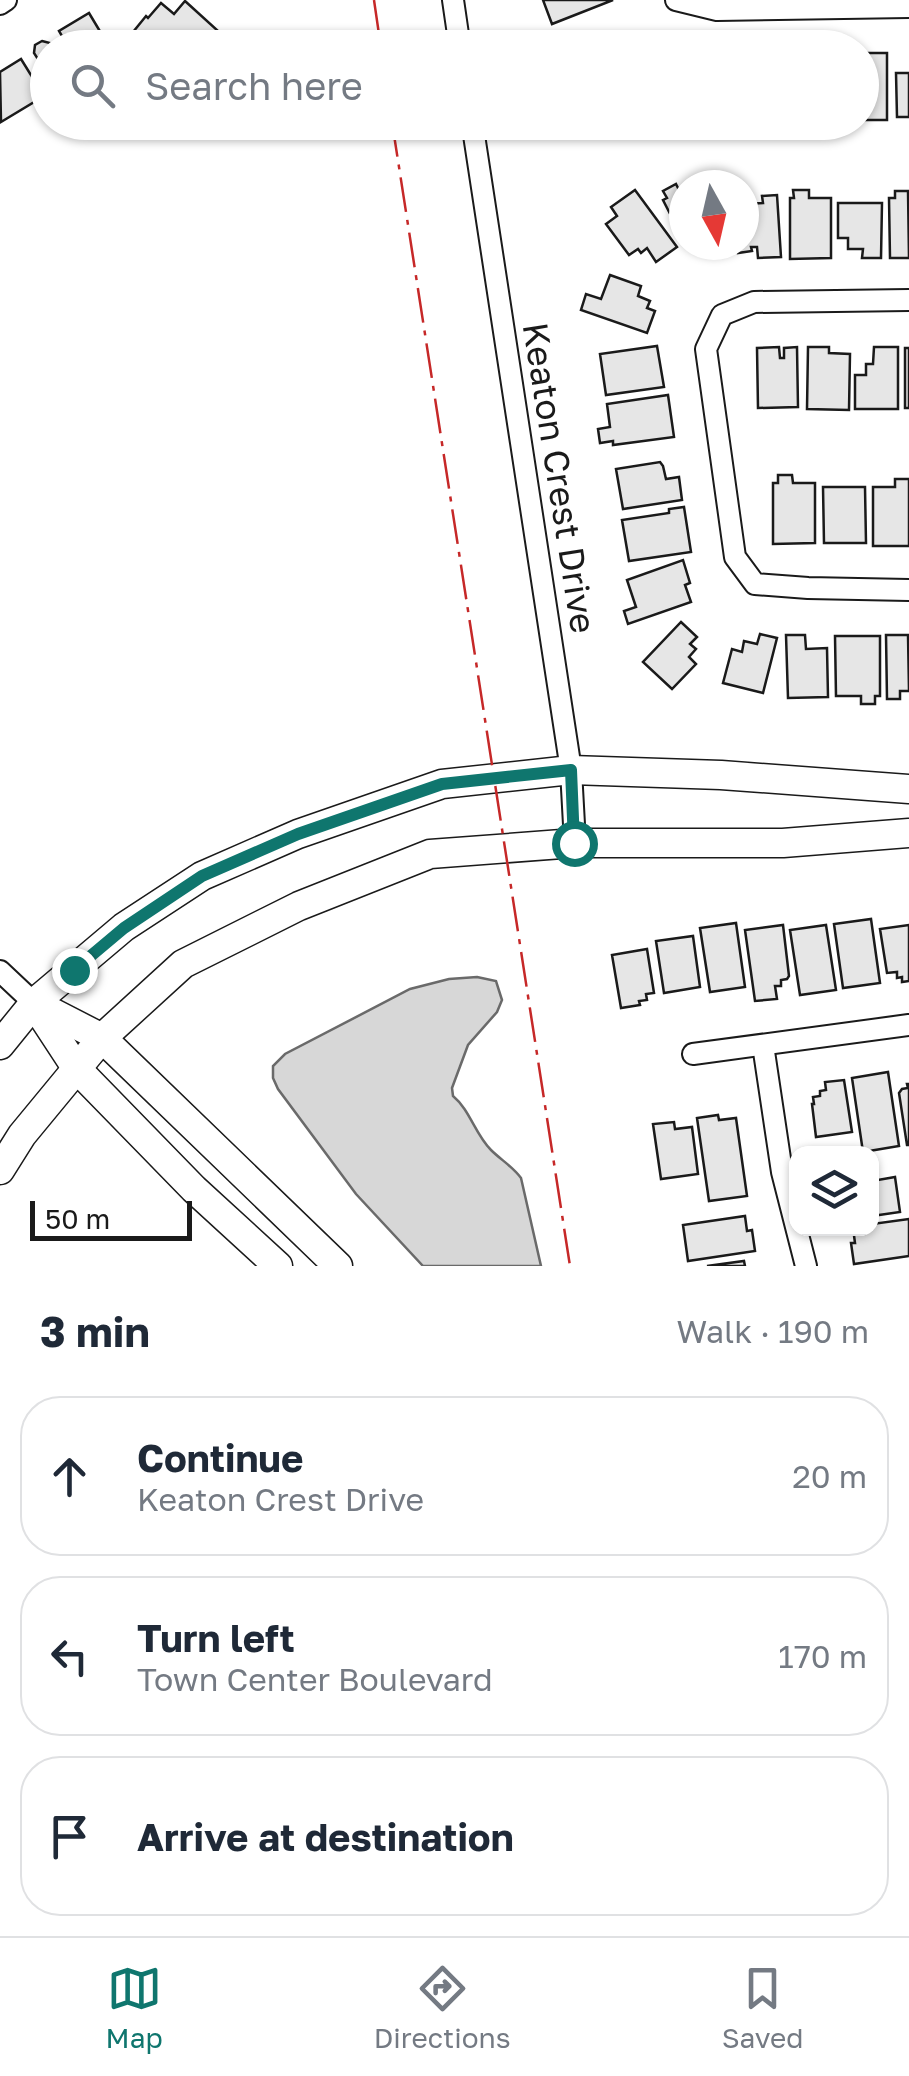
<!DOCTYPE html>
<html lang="en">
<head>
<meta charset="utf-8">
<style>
  body { margin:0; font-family:"Golos Text",sans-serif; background:#f6f6f7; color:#1f2937 }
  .controls { position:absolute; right:30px; bottom:30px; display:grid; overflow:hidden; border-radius:20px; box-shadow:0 2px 8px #0004 }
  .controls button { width:90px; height:90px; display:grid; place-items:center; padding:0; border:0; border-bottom:2px solid #e0e1e3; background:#fff; color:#1f2937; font:50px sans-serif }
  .compass { position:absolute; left:669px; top:170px; width:90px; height:90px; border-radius:50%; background:#fff; box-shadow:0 2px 8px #0004; rotate:172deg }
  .scale { position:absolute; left:30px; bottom:25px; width:162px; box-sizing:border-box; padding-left:10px; border:5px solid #1a1a1a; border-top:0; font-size:28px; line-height:35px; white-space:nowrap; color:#1a1a1a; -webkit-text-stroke:8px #fff; paint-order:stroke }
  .stop { position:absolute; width:30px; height:30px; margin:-22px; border:8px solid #0f766e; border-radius:50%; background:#fff }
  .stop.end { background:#0f766e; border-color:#fff; box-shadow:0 2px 10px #0008 }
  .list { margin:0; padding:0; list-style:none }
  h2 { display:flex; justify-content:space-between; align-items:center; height:130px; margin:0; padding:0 40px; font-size:42px }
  h2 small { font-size:32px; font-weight:400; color:#747a83 }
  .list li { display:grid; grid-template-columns:65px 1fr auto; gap:30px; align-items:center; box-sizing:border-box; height:160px; margin:0 20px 20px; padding:0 20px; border:2px solid #e0e1e3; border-radius:40px }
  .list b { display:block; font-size:38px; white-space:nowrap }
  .list p { margin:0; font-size:32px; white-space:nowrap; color:#747a83 }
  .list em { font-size:32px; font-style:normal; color:#747a83 }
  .icon { flex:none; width:55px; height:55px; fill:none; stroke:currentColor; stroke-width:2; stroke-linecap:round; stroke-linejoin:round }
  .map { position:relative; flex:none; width:909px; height:1266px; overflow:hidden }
  .search { position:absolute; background:#fff; box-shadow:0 2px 8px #0004; left:30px; right:30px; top:30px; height:110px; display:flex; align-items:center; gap:25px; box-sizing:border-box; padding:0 35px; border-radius:55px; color:#747a83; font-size:38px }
  .sheet { height:670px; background:#fff }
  nav { display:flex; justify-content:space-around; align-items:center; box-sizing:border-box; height:140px; border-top:2px solid #e0e1e3; background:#fff; font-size:28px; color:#747a83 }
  nav a { display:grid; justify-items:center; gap:5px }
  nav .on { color:#0f766e }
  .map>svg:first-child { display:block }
  .water { fill:#d7d7d7; stroke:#6a6a6a; stroke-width:2.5 }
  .building { fill:#e6e6e6; stroke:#1a1a1a; stroke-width:2.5 }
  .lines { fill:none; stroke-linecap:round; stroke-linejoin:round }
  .street-casing { stroke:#1a1a1a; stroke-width:24 }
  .secondary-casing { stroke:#1a1a1a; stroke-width:31 }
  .street { stroke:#fff; stroke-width:20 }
  .secondary { stroke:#fff; stroke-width:28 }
  .power { stroke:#c62828; stroke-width:2.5; stroke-dasharray:35 8 5 8; stroke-linecap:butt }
  .route { stroke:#0f766e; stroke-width:12 }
  .labels { text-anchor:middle; stroke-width:8; stroke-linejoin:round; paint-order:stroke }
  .street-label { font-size:35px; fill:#1a1a1a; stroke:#fff }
</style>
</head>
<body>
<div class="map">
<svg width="909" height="1266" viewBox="0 0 909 1266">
  <rect width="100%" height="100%" fill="#fff"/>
  <path class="water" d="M 477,977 L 496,981 L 502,1000 L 497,1012 L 468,1045 L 452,1088 L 453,1096 C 470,1110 475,1134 491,1150 C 501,1160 512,1166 521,1178 L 541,1266 L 423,1266 L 356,1194 L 278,1089 L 273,1078 L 273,1066 L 285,1054 L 410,989 L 449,979 Z"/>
  <g class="building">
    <path d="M 543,0 L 613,0 L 552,24 Z"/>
    <path d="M 185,1 L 217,30 L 203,46 L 197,41 L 191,48 L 131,48 L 125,42 L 146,16 L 148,18 L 161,3 L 174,14 Z"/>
    <path d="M 89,13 L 110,48 L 69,48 L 59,31 Z"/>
    <path d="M 42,41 L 50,43 L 53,48 L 48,48 L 48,75 L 34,53 L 35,45 Z"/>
    <path d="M 864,53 L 887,53 L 887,120 L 862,120 Z"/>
    <path d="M 21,59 L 44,96 L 1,122 L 0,72 Z"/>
    <path d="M 896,73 L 909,73 L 909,117 L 897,117 Z"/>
    <path d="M 533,122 L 563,122 L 561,135 L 532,132 Z"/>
    <path d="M 682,122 L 742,122 L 742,129 L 682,130 Z"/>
    <path d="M 676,184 L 680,192 L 684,190 L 684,241 L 663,200 L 667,198 L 663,191 Z"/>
    <path d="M 635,190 L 677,247 L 656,262 L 647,248 L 641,253 L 638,249 L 629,255 L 606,224 L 617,216 L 611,207 Z"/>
    <path d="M 793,190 L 809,190 L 809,198 L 831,198 L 831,258 L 790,259 L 790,198 L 794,198 Z"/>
    <path d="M 895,191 L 908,191 L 909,258 L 890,258 L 889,198 L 895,198 Z"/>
    <path d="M 777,195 L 781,257 L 758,258 L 757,247 L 751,247 L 752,251 L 738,253 L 738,245 L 744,245 L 744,204 L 763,203 L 762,196 Z"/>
    <path d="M 838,203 L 882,203 L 881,258 L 862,258 L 863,249 L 848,249 L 848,238 L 838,238 Z"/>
    <path d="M 610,275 L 641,286 L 638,296 L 650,301 L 647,308 L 655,311 L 647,333 L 581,310 L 586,294 L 601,299 Z"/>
    <path d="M 657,346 L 664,387 L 606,395 L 600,354 Z"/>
    <path d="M 779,347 L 780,358 L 784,358 L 784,348 L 797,347 L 798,407 L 758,408 L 757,348 Z"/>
    <path d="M 808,347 L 829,347 L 829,353 L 850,354 L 849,410 L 807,409 Z"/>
    <path d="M 874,347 L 898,347 L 898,409 L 855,409 L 855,375 L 866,375 L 866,364 L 873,364 Z"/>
    <rect x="905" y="348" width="4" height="60"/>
    <path d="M 668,395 L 674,437 L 613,445 L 613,441 L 600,443 L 598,429 L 610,427 L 607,404 Z"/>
    <path d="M 660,462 L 663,466 L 666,479 L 679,477 L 682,500 L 623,509 L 616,469 Z"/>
    <path d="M 778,475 L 792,475 L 793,483 L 815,483 L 815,543 L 773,544 L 773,483 L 778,483 Z"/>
    <path d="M 895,479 L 909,479 L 909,546 L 873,546 L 873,487 L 895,487 Z"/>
    <path d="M 823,487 L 865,487 L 866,543 L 824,543 Z"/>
    <path d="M 684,507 L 691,552 L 629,561 L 622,520 L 669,513 L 669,509 Z"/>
    <path d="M 683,560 L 690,583 L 685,585 L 691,602 L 628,624 L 624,611 L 636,607 L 627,580 Z"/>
    <path d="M 681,622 L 697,637 L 690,644 L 696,649 L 689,657 L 696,664 L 672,689 L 643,662 Z"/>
    <path d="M 760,634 L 777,638 L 763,693 L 723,683 L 732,649 L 742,652 L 744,641 L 757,644 Z"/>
    <path d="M 786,635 L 805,635 L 806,649 L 827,648 L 828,697 L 788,698 Z"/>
    <path d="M 886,635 L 908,635 L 909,691 L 900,691 L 900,699 L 887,699 Z"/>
    <path d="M 835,636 L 880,636 L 880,696 L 875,696 L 875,704 L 861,704 L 861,696 L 836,696 Z"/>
    <path d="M 871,919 L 880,983 L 843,988 L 834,924 Z"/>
    <path d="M 736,923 L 745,987 L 710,992 L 700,928 Z"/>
    <path d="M 783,925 L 789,976 L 787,979 L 781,980 L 781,986 L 775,986 L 777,999 L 755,1001 L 745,930 Z"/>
    <path d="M 826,925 L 836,990 L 800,995 L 790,930 Z"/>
    <path d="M 909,925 L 909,981 L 902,982 L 902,977 L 897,978 L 897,972 L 887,973 L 880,929 Z"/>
    <path d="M 693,936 L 700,987 L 664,993 L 656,941 Z"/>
    <path d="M 647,949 L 654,993 L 646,994 L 647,1000 L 639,1001 L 640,1005 L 621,1008 L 612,955 Z"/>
    <path d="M 888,1072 L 899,1146 L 863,1152 L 852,1078 Z"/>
    <path d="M 844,1080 L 852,1132 L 816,1137 L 812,1104 L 814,1104 L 813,1097 L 820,1096 L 820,1091 L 826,1090 L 825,1082 Z"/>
    <path d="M 907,1084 L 909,1084 L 909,1145 L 907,1145 L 899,1093 L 902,1089 L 908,1088 Z"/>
    <path d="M 718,1115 L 719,1120 L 736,1118 L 747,1196 L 709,1201 L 697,1118 Z"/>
    <path d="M 674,1122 L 675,1129 L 692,1127 L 698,1174 L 661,1179 L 653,1124 Z"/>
    <path d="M 895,1177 L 900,1212 L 872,1216 L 872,1181 Z"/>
    <path d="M 745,1216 L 747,1231 L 752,1230 L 755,1251 L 688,1261 L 683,1225 Z"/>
    <path d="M 909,1219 L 909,1256 L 854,1264 L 851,1243 L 855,1243 L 853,1228 L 872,1228 L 872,1224 Z"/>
    <path d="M 744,1261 L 745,1266 L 707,1266 Z"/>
  </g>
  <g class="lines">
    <defs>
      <g id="street">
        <path d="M 453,0 L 460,48"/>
        <path d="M 676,0 L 717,10 L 909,7"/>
        <path d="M 0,4 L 6,0"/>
        <path d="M 472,122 L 571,770 L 575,843"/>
        <path d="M 909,300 L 754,302 L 722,315 L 706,349 L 735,557 L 755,584 L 808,588 L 909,590"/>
        <path d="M 0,971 L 34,1003"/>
        <path d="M 763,1045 L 782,1172 L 806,1266"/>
        <path d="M 693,1054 L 909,1025"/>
      </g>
      <g id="secondary">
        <path d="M 34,1003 L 102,1038 L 338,1266"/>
        <path d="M 35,1005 L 77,1069 L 194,1189 L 278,1266"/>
        <path d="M 0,1045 L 34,1003 L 124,927 L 202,876 L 298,834 L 442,784 L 571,770 L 721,775 L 909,789"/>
        <path d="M 0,1170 L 22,1135 L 102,1038 L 183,964 L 299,906 L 430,854 L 575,843 L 783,843 L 909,833"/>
      </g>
    </defs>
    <use href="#street" class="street-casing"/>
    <use href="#secondary" class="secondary-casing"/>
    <use href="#street" class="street"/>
    <use href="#secondary" class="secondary"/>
    <g class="power">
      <path d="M 374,0 L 381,48"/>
      <path d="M 392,122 L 570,1266"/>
    </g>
  </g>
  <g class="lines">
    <path class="route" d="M 74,970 L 124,928 L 202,876 L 298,834 L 442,784 L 571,770 L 574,843"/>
  </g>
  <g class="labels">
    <g class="street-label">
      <text transform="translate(559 478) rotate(81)" y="12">Keaton Crest Drive</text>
    </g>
  </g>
</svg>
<div class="controls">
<button><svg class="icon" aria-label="layers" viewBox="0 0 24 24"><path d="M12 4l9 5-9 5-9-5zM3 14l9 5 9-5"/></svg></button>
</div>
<svg class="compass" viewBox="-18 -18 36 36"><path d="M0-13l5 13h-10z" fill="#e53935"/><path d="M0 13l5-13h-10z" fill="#747a83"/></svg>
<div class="scale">50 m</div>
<div class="stop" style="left:574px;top:843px"></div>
<div class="stop end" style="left:74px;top:970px"></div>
<div class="search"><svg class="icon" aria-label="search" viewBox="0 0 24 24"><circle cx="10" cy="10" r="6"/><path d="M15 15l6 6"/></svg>Search here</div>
</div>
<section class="sheet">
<h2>3 min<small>Walk · 190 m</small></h2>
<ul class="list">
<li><svg class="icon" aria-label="ahead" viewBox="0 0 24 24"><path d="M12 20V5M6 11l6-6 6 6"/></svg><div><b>Continue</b><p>Keaton Crest Drive</p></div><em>20 m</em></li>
<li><svg class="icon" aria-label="left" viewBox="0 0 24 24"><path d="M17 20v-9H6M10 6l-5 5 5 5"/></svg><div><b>Turn left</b><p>Town Center Boulevard</p></div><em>170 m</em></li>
<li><svg class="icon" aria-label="arrive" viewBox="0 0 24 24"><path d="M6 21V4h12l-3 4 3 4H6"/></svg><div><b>Arrive at destination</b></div></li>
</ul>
</section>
<nav>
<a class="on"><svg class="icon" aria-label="map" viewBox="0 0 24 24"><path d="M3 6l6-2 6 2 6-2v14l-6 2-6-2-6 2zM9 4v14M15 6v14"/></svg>Map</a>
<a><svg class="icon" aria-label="directions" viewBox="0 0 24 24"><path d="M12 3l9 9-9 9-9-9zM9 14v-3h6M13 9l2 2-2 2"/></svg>Directions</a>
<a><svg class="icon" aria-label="saved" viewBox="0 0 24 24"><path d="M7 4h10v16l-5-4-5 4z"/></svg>Saved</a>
</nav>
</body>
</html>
